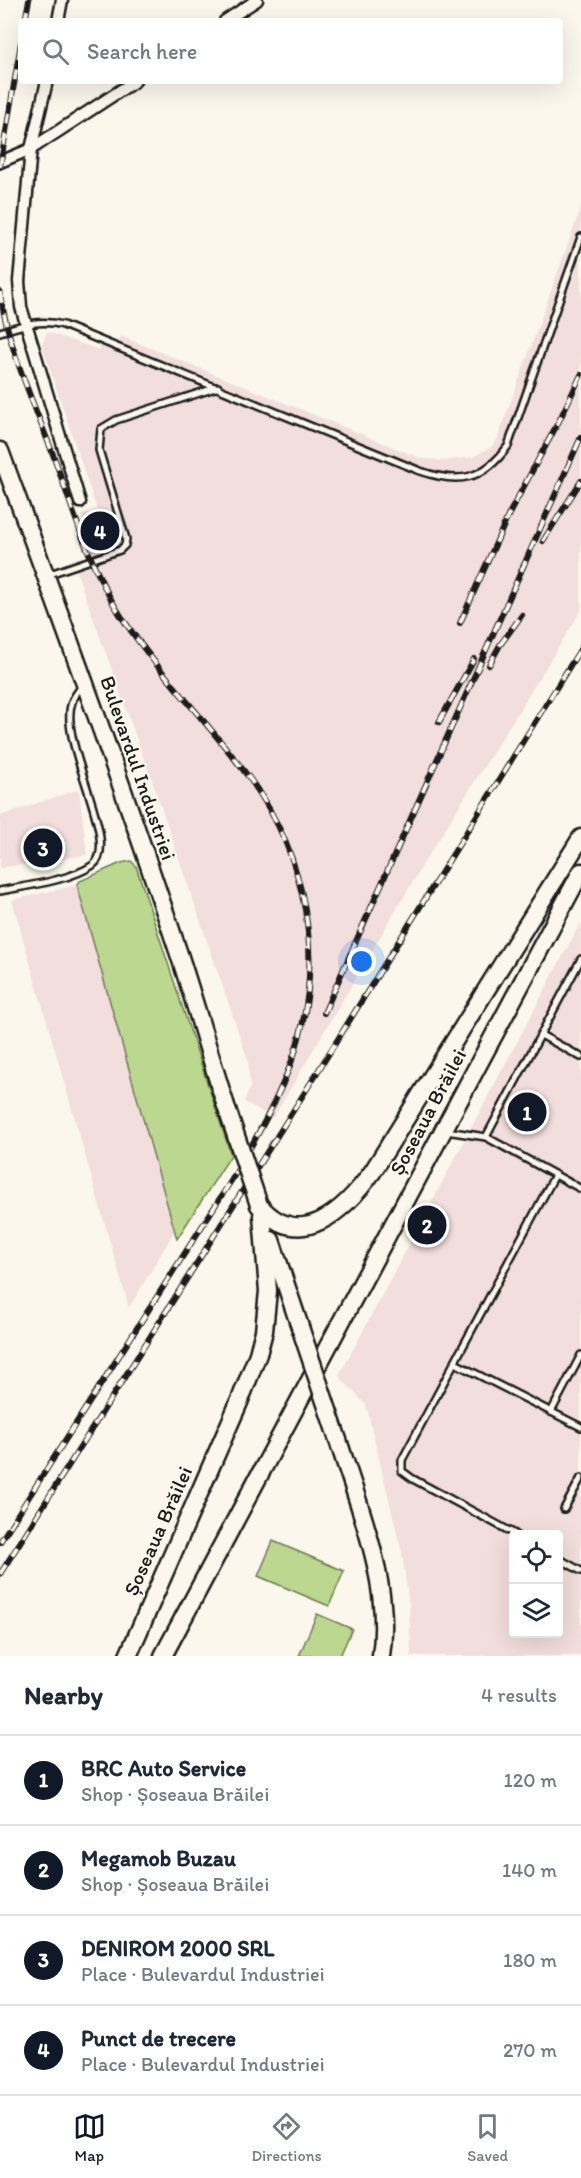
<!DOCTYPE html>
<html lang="en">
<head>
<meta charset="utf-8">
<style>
  body { margin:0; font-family:Itim,sans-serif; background:#f6f6f7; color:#1f2937 }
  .controls { position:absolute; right:18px; bottom:18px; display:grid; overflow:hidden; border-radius:6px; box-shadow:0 6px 24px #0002 }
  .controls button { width:54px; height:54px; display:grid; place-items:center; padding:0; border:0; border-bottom:2px solid #e0e1e3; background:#fff; color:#1f2937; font:30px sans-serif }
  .you { position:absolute; left:362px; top:962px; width:21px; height:21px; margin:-15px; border:4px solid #fff; border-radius:50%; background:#1a73e8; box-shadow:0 0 0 9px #1a73e833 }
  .badge { display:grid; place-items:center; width:39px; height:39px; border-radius:50%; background:#111827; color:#fff; font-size:20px; font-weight:700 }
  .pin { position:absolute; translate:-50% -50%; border:3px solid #fff; box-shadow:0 2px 6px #0006 }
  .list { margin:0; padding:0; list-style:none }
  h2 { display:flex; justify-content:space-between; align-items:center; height:78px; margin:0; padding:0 24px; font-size:26px }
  h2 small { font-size:20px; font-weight:400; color:#747a83 }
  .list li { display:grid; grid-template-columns:39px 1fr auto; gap:18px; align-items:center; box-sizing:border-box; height:90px; padding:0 24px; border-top:2px solid #e0e1e3 }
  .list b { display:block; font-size:22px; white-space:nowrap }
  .list p { margin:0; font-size:20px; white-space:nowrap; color:#747a83 }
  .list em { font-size:20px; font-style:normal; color:#747a83 }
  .icon { flex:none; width:33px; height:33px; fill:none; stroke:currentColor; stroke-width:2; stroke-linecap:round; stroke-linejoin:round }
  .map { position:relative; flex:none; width:581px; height:1656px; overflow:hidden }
  .search { position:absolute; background:#fff; box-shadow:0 6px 24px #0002; left:18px; right:18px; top:18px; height:66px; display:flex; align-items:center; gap:15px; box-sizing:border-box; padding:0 21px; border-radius:6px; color:#747a83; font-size:22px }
  .sheet { height:438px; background:#fff }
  nav { display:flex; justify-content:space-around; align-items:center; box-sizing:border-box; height:84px; border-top:2px solid #e0e1e3; background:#fff; font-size:16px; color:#747a83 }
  nav a { display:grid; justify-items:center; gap:3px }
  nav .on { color:#111827 }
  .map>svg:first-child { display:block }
  .built { fill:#f2dedc; fill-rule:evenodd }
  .green { fill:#bcd78f; stroke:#6c7a56; stroke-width:1.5 }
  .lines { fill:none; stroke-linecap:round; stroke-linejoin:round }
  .service-casing { stroke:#1c1c1c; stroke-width:10 }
  .minor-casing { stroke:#1c1c1c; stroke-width:15 }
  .primary-casing { stroke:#1c1c1c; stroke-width:21 }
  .service { stroke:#fbf7ec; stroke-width:5 }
  .minor { stroke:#fbf7ec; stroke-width:10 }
  .primary { stroke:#fbf7ec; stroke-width:16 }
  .rail-casing { stroke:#1c1c1c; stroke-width:6 }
  .rail { stroke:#fbf7ec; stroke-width:4; stroke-dasharray:11; stroke-linecap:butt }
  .primary-bridge-casing { stroke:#1c1c1c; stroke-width:21; stroke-linecap:butt }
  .primary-bridge { stroke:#fbf7ec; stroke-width:16 }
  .labels { text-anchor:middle; stroke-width:4.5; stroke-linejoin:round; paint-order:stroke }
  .street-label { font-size:21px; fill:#1c1c1c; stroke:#fbf7ec }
</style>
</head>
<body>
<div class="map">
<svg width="581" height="1656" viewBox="0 0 581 1656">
  <rect width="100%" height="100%" fill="#fbf7ec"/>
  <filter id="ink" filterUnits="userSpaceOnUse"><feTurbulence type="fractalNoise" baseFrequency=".0167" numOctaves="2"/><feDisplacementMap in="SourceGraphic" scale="12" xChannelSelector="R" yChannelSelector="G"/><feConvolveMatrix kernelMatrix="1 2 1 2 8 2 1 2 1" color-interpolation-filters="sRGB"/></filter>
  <g filter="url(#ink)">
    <g class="built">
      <path d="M 581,208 L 581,611 L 422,866 L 273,1118 L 244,1102 L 250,1088 L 248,1060 L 156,792 L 74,565 L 72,560 L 93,554 L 81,515 L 97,510 L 42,345 L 47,332 L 99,350 L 100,346 L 115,351 L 121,336 L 420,458 L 442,461 L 473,457 L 491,447 L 497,440 Z"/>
      <path d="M 76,790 L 79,790 L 87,855 L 0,868 L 0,816 Z"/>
      <path d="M 77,885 L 174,1232 L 129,1308 L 12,900 Z"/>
      <path d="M 581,922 L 581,1656 L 411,1656 L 409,1604 L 402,1553 L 366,1405 L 339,1376 ZM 514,1534 L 558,1534 L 558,1634 L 514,1634 Z"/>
    </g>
    <g class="green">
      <path d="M 131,861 L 136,866 L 231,1155 L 177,1239 L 77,885 L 80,881 L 121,863 Z"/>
      <path d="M 273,1541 L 344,1571 L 329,1606 L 258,1576 Z"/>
      <path d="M 317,1614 L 352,1629 L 340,1656 L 299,1656 Z"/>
    </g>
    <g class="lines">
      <defs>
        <g id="service">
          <path d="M 0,332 C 22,325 40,319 63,325 L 420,471 C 458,484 483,481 508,446 L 581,237"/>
          <path d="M 47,575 L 120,550 L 125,545 L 126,539 L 99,450 L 101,429 L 116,420 L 218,387"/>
          <path d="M 0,891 C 26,886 72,880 93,865 C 122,844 57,741 72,702 C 74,696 78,691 82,686"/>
          <path d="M 541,1035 L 581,1057"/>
          <path d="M 446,1131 L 486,1137 L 581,1189"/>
          <path d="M 486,1137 L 581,959"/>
          <path d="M 455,1363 L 581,1427"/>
          <path d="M 551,1412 L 581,1355"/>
          <path d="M 564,1509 L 581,1478"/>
          <path d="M 515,1534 L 413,1479 L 402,1471 L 402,1460 L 555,1175"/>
          <path d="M 558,1558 L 581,1571"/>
        </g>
        <g id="minor">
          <path d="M 58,21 L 62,0"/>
          <path d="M 225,21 L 257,0"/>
          <path d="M 47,81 L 31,149 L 19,281 L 21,307 L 80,502"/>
          <path d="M 0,162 L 31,149 L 135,81"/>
        </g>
        <g id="primary">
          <path d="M 0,451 C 61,617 122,783 178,951 C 195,1002 209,1053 225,1103"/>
          <path d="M 259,1205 C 300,1254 346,1209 373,1171 L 581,838"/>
          <path d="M 271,1240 L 298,1321"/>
          <path d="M 338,1440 C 359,1507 392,1585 381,1656"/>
          <path d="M 128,1656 L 240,1400 L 258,1354 L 264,1331 L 268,1291 L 262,1215"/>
          <path d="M 163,1656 L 581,872"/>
        </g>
      </defs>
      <use href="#service" class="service-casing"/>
      <use href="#minor" class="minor-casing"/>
      <use href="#primary" class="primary-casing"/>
      <use href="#service" class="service"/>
      <use href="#minor" class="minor"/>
      <use href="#primary" class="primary"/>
      <defs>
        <g id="rail">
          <path d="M 25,21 L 29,0"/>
          <path d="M 0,167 L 21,43"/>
          <path d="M 0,292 C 8,348 34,404 54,457 C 73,510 90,568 121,616 C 159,674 209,723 250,779 C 307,858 325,959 295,1052 C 280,1097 255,1140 231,1181 L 0,1542"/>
          <path d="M 543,541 L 581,481"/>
          <path d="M 460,623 L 509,514 L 559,421 L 581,375"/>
          <path d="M 489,665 L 500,645 L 522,615"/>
          <path d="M 439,722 L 474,659"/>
          <path d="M 324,1013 L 581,437"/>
          <path d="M 0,1574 L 310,1084 L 581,648"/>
        </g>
      </defs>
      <use href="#rail" class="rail-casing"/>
      <use href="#rail" class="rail"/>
      <defs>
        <g id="primary-bridge">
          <path d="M 225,1103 L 259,1205"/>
          <path d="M 298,1321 L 338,1440"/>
        </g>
      </defs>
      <use href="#primary-bridge" class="primary-bridge-casing"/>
      <use href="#primary-bridge" class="primary-bridge"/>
    </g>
  </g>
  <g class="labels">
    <g class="street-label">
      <text transform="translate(138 768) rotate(71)" y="7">Bulevardul Industriei</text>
      <text transform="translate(428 1112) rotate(-62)" y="7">Șoseaua Brăilei</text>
      <text transform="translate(158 1531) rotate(-66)" y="7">Șoseaua Brăilei</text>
    </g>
  </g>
</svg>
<div class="controls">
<button><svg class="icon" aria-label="locate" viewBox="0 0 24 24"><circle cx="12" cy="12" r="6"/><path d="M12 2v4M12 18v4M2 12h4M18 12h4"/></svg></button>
<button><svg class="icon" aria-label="layers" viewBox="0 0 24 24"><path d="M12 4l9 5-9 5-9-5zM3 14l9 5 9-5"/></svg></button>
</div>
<div class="you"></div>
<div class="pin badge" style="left:527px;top:1112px">1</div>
<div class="pin badge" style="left:427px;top:1225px">2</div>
<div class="pin badge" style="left:43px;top:848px">3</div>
<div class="pin badge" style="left:100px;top:531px">4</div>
<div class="search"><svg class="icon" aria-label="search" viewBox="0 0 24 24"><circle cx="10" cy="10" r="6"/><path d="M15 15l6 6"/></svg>Search here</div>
</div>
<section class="sheet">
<h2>Nearby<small>4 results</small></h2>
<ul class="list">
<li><span class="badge">1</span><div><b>BRC Auto Service</b><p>Shop · Șoseaua Brăilei</p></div><em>120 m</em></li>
<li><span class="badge">2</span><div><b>Megamob Buzau</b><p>Shop · Șoseaua Brăilei</p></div><em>140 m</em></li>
<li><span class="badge">3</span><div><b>DENIROM 2000 SRL</b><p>Place · Bulevardul Industriei</p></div><em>180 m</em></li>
<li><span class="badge">4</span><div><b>Punct de trecere</b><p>Place · Bulevardul Industriei</p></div><em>270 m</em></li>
</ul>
</section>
<nav>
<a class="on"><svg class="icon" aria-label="map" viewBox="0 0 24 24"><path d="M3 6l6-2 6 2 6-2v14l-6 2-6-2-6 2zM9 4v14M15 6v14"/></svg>Map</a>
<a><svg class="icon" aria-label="directions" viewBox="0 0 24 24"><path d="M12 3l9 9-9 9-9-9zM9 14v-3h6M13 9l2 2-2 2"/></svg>Directions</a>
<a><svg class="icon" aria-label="saved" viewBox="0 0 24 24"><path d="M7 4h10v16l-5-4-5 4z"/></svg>Saved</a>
</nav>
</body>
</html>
